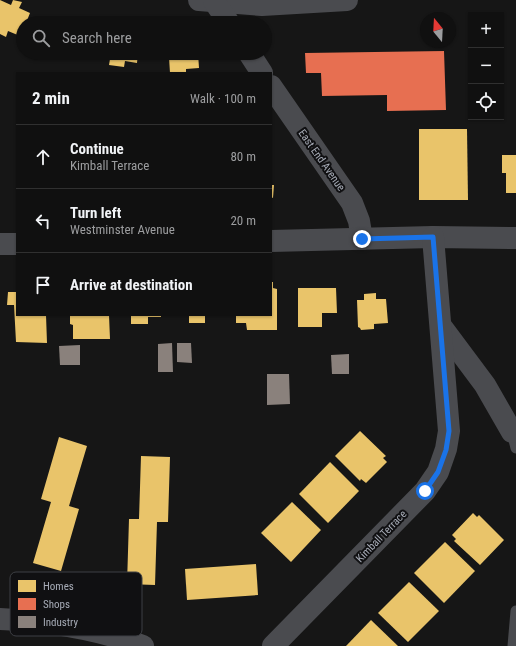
<!DOCTYPE html>
<html lang="en">
<head>
<meta charset="utf-8">
<style>
  body { margin:0; font-family:"Roboto Condensed",sans-serif; background:#1e1e1e; color:#f1f3f6 }
  .controls { position:absolute; right:12px; top:12px; display:grid; overflow:hidden; border-radius:0px; box-shadow:0 1px 3px #0004 }
  .controls button { width:36px; height:36px; display:grid; place-items:center; padding:0; border:0; border-bottom:1px solid #303030; background:#101010; color:#f1f3f6; font:20px sans-serif }
  .compass { position:absolute; left:420px; top:12px; width:36px; height:36px; border-radius:50%; background:#101010; box-shadow:0 1px 3px #0004; rotate:342deg }
  .stop { position:absolute; width:12px; height:12px; margin:-9px; border:3px solid #1a73e8; border-radius:50%; background:#fff }
  .stop.end { background:#1a73e8; border-color:#fff; box-shadow:0 1px 4px #0008 }
  .list { margin:0; padding:0; list-style:none }
  h2 { display:flex; justify-content:space-between; align-items:center; height:52px; margin:0; padding:0 16px; font-size:17px }
  h2 small { font-size:13px; font-weight:400; color:#9c9d9f }
  .list li { display:grid; grid-template-columns:26px 1fr auto; gap:12px; align-items:center; box-sizing:border-box; height:64px; padding:0 16px; border-top:1px solid #303030 }
  .list b { display:block; font-size:15px; white-space:nowrap }
  .list p { margin:0; font-size:13px; white-space:nowrap; color:#9c9d9f }
  .list em { font-size:13px; font-style:normal; color:#9c9d9f }
  .icon { flex:none; width:22px; height:22px; fill:none; stroke:currentColor; stroke-width:2; stroke-linecap:round; stroke-linejoin:round }
  .map { position:relative; flex:none; width:516px; height:646px; overflow:hidden }
  .search { position:absolute; background:#101010; box-shadow:0 1px 3px #0004; left:16px; top:16px; width:256px; height:44px; display:flex; align-items:center; gap:10px; box-sizing:border-box; padding:0 14px; border-radius:22px; color:#9c9d9f; font-size:15px }
  .panel { position:absolute; background:#101010; box-shadow:0 1px 3px #0004; left:16px; top:72px; width:256px; height:244px; border-radius:0px }
  .map>svg:first-child { display:block }
  .homes { fill:#e9c46a }
  .shops { fill:#e76f51 }
  .industry { fill:#8a817c }
  .lines { fill:none; stroke-linecap:round; stroke-linejoin:round }
  .lane { stroke:#4a4b4f; stroke-width:11 }
  .street { stroke:#4a4b4f; stroke-width:22 }
  .route { stroke:#1a73e8; stroke-width:5 }
  .labels { text-anchor:middle; stroke-width:4; stroke-linejoin:round; paint-order:stroke }
  .street-label { font-size:11px; fill:#a7acb7; stroke:#101012 }
  .key { fill:#101012; stroke:#3d3f44; stroke-width:1 }
  .key-label { font-size:11px; fill:#a7acb7 }
</style>
</head>
<body>
<div class="map">
<svg width="516" height="646" viewBox="0 0 516 646">
  <rect width="100%" height="100%" fill="#161616"/>
  <g class="homes">
    <path d="M 0,0 L 11,5 L 13,0 L 22,2 L 19,8 L 30,13 L 26,23 L 23,23 L 23,30 L 20,36 L 8,31 L 6,37 L 0,34 Z"/>
    <path d="M 46,18 L 60,23 L 44,23 Z"/>
    <path d="M 111,53 L 138,53 L 137,63 L 125,61 L 124,67 L 109,65 Z"/>
    <path d="M 162,53 L 198,53 L 199,68 L 186,69 L 186,73 L 170,73 L 169,57 L 163,58 Z"/>
    <path d="M 419,129 L 467,129 L 468,200 L 419,200 Z"/>
    <path d="M 502,155 L 516,155 L 516,193 L 506,193 L 506,173 L 502,173 Z"/>
    <path d="M 271,185 L 274,185 L 273,198 L 271,197 Z"/>
    <path d="M 271,282 L 273,282 L 273,288 L 277,289 L 277,330 L 247,330 L 246,323 L 236,323 L 236,315 L 271,315 Z"/>
    <path d="M 298,288 L 336,288 L 337,313 L 322,313 L 322,327 L 298,327 Z"/>
    <path d="M 8,292 L 17,292 L 17,315 L 46,315 L 47,343 L 16,342 L 14,305 L 7,305 Z"/>
    <path d="M 376,293 L 376,299 L 386,299 L 388,323 L 374,324 L 374,329 L 361,330 L 360,328 L 358,327 L 357,300 L 364,300 L 364,294 Z"/>
    <path d="M 70,315 L 109,315 L 110,339 L 73,339 L 73,325 L 70,324 Z"/>
    <path d="M 131,315 L 161,315 L 161,317 L 148,317 L 148,324 L 131,324 Z"/>
    <rect x="189" y="315" width="16" height="8"/>
    <path d="M 360,431 L 386,456 L 383,458 L 387,462 L 366,483 L 361,479 L 360,481 L 335,456 Z"/>
    <path d="M 59,437 L 87,446 L 69,506 L 79,509 L 61,571 L 33,563 L 51,502 L 41,499 Z"/>
    <path d="M 141,456 L 170,457 L 168,522 L 157,522 L 155,585 L 127,584 L 129,519 L 139,519 Z"/>
    <path d="M 330,462 L 359,491 L 328,523 L 299,494 Z"/>
    <path d="M 292,502 L 321,530 L 291,562 L 261,533 Z"/>
    <path d="M 473,513 L 477,517 L 479,515 L 504,540 L 480,565 L 454,541 L 456,539 L 452,535 Z"/>
    <path d="M 445,542 L 475,571 L 444,603 L 414,573 Z"/>
    <path d="M 256,564 L 258,595 L 187,600 L 185,569 Z"/>
    <path d="M 409,582 L 439,611 L 408,642 L 378,613 Z"/>
    <path d="M 371,620 L 398,646 L 346,646 Z"/>
  </g>
  <path class="shops" d="M 444,51 L 446,110 L 387,111 L 387,95 L 322,96 L 321,73 L 306,73 L 305,53 Z"/>
  <g class="industry">
    <path d="M 172,343 L 173,372 L 158,372 L 158,344 Z"/>
    <path d="M 177,343 L 191,343 L 192,363 L 177,362 Z"/>
    <path d="M 80,345 L 80,365 L 60,365 L 59,346 Z"/>
    <path d="M 349,354 L 349,374 L 332,374 L 331,355 Z"/>
    <path d="M 267,374 L 289,374 L 290,404 L 267,405 Z"/>
  </g>
  <g class="lines">
    <g class="lane">
      <path d="M 512,432 L 516,448"/>
      <path d="M 513,646 L 516,611"/>
    </g>
    <g class="street">
      <path d="M 199,0 L 262,5 L 347,0"/>
      <path d="M 214,1 L 229,23"/>
      <path d="M 249,53 L 262,73"/>
      <path d="M 271,86 L 352,203 L 359,221 L 362,239"/>
      <path d="M 271,241 L 433,237 L 516,238"/>
      <path d="M 0,244 L 17,244"/>
      <path d="M 441,326 L 485,385 L 512,432"/>
      <path d="M 0,619 C 48,621 98,629 143,646"/>
      <path d="M 273,646 L 425,491 L 438,472 L 446,449 L 449,431 L 433,237"/>
    </g>
  </g>
  <g class="lines">
    <path class="route" d="M 362,239 L 433,237 L 449,431 L 446,450 L 438,472 L 425,491"/>
  </g>
  <g class="labels">
    <g class="street-label">
      <text transform="translate(322 160) rotate(55)" y="4">East End Avenue</text>
      <text transform="translate(381 536) rotate(-46)" y="4">Kimball Terrace</text>
    </g>
  </g>
  <rect x="10" y="572" width="132" height="64" rx="6" class="key"/>
  <rect x="18" y="580" width="18" height="12" fill="#e9c46a"/>
  <rect x="18" y="598" width="18" height="12" fill="#e76f51"/>
  <rect x="18" y="616" width="18" height="12" fill="#8a817c"/>
  <g class="key-label">
    <text x="43" y="590">Homes</text>
    <text x="43" y="608">Shops</text>
    <text x="43" y="626">Industry</text>
  </g>
</svg>
<div class="controls">
<button>+</button>
<button>−</button>
<button><svg class="icon" aria-label="locate" viewBox="0 0 24 24"><circle cx="12" cy="12" r="6"/><path d="M12 2v4M12 18v4M2 12h4M18 12h4"/></svg></button>
</div>
<svg class="compass" viewBox="-18 -18 36 36"><path d="M0-13l5 13h-10z" fill="#e53935"/><path d="M0 13l5-13h-10z" fill="#9c9d9f"/></svg>
<div class="stop" style="left:425px;top:491px"></div>
<div class="stop end" style="left:362px;top:239px"></div>
<div class="search"><svg class="icon" aria-label="search" viewBox="0 0 24 24"><circle cx="10" cy="10" r="6"/><path d="M15 15l6 6"/></svg>Search here</div>
<section class="panel">
<h2>2 min<small>Walk · 100 m</small></h2>
<ul class="list">
<li><svg class="icon" aria-label="ahead" viewBox="0 0 24 24"><path d="M12 20V5M6 11l6-6 6 6"/></svg><div><b>Continue</b><p>Kimball Terrace</p></div><em>80 m</em></li>
<li><svg class="icon" aria-label="left" viewBox="0 0 24 24"><path d="M17 20v-9H6M10 6l-5 5 5 5"/></svg><div><b>Turn left</b><p>Westminster Avenue</p></div><em>20 m</em></li>
<li><svg class="icon" aria-label="arrive" viewBox="0 0 24 24"><path d="M6 21V4h12l-3 4 3 4H6"/></svg><div><b>Arrive at destination</b></div></li>
</ul>
</section>
</div>
</body>
</html>
